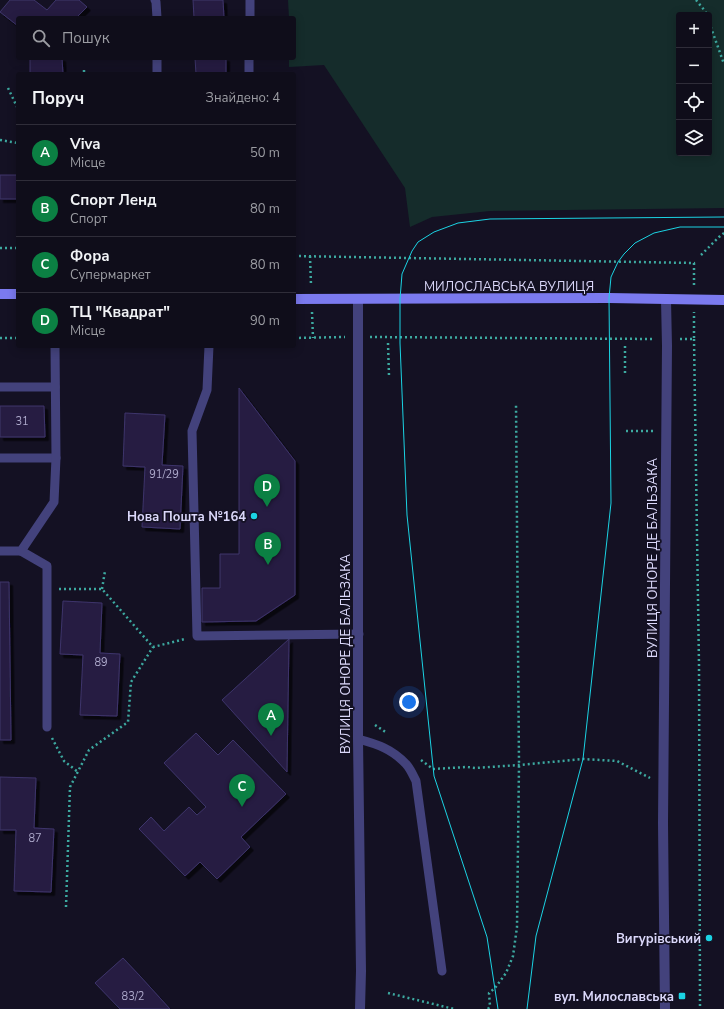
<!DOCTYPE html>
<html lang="uk">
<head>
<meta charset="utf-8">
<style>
  body { margin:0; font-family:"Nunito Sans",sans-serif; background:#181623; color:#f1f3f6 }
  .controls { position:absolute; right:12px; top:12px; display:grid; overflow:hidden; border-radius:4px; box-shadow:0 2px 10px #0003 }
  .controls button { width:36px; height:36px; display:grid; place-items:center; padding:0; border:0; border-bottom:1px solid #2f2d39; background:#0f0d1a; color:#f1f3f6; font:20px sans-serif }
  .you { position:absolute; left:409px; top:702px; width:14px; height:14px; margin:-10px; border:3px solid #fff; border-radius:50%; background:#1a73e8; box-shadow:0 0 0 6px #1a73e833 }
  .badge { display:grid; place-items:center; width:26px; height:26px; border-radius:50%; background:#0b8043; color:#fff; font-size:13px; font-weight:700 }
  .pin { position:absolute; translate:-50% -33px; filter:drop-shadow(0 1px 2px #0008) }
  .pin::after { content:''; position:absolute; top:21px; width:14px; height:12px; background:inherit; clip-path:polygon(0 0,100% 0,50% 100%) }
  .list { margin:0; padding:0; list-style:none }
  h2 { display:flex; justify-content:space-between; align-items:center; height:52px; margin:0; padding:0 16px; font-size:17px }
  h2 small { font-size:13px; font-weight:400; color:#9b9ca2 }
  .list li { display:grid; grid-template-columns:26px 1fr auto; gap:12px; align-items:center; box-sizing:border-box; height:56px; padding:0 16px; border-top:1px solid #2f2d39 }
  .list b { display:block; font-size:15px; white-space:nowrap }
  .list p { margin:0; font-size:13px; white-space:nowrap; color:#9b9ca2 }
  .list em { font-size:13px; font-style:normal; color:#9b9ca2 }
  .icon { flex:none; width:22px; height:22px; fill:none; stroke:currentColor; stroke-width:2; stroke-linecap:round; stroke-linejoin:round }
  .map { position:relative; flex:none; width:724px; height:1009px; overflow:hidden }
  .search { position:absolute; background:#0f0d1a; box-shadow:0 2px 10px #0003; left:16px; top:16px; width:280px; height:44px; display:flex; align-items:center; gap:10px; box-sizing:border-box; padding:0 14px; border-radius:4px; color:#9b9ca2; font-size:15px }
  .panel { position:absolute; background:#0f0d1a; box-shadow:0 2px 10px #0003; left:16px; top:72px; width:280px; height:276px; border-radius:4px }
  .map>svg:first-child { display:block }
  .green { fill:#152c2b; fill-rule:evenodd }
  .building { fill:#261f42; stroke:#3e346b; filter:url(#shadow) }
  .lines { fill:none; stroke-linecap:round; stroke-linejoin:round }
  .path { stroke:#3da9a0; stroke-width:2.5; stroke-dasharray:2 3; stroke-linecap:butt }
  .service { stroke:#43427c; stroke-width:9 }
  .tertiary { stroke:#43427c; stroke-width:10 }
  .secondary { stroke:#7b7aef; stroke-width:10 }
  .tram { stroke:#1bd3e3; stroke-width:1 }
  .poi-dot { fill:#1bd3e3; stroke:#141123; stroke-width:1.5 }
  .labels { text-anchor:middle; stroke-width:3.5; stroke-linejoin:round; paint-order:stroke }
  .number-label { font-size:11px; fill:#aeaacc }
  .street-label { font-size:13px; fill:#dbd8fa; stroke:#141123 }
  .poi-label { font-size:13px; font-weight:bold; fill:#dbd8fa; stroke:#141123; text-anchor:end }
</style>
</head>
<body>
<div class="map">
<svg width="724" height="1009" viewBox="0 0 724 1009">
  <defs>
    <filter id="shadow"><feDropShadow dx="3.5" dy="3.5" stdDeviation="0" flood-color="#0009"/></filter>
  </defs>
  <rect width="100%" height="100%" fill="#141123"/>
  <path class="green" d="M 288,0 L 724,0 L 724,208 L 490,211 L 432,217 L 410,227 L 405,188 L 324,65 L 289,67 L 289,58 L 294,58 L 294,18 L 289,18 ZM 679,15 L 709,15 L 709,153 L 679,153 Z"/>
  <g class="building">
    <path d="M 10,0 L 34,0 L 47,10 L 56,0 L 79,0 L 87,7 L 76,18 L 18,18 L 18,26 L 0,12 Z"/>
    <path d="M 193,0 L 223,0 L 224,18 L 194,18 Z"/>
    <path d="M 30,58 L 62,58 L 63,74 L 30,74 Z"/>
    <path d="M 195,58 L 226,58 L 226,74 L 196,74 Z"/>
    <rect x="0" y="175" width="18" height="24"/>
    <path d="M 239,388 L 295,461 L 295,595 L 256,621 L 202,622 L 202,588 L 220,588 L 220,554 L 239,554 Z"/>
    <path d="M 0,406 L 44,406 L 45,437 L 0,437 Z"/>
    <path d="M 125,413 L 165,415 L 162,465 L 183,466 L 180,529 L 142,527 L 145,467 L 123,466 Z"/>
    <path d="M 0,582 L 9,582 L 11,740 L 0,740 Z"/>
    <path d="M 63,601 L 102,603 L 100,653 L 120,654 L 117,716 L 80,715 L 83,655 L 60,654 Z"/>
    <path d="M 289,639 L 287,772 L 222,700 Z"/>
    <path d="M 196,733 L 218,755 L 233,740 L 286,794 L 241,837 L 250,847 L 217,879 L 200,862 L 185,876 L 139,829 L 151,817 L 164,831 L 189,807 L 197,815 L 206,807 L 164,763 Z"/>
    <path d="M 0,777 L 36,778 L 34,828 L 54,829 L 51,892 L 14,891 L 16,830 L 0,830 Z"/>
    <path d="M 123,958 L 140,976 L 170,1009 L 120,1009 L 95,983 Z"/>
  </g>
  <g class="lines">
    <g class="path">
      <path d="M 696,0 L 705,11 L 707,15"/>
      <path d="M 709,22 L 724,64"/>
      <path d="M 84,70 L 84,74"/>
      <path d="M 8,88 L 18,109"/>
      <path d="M 0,140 L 18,143"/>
      <path d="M 0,248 L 18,248"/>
      <path d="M 701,255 L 719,237 L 724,233"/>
      <path d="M 294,256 L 694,263 L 694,287"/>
      <path d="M 310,256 L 311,285"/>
      <path d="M 312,312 L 313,338"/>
      <path d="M 370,337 L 653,339"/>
      <path d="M 0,338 L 18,338"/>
      <path d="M 294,338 L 345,337"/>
      <path d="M 680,339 L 694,339 L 694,312"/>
      <path d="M 694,339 L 699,665 L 700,1009"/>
      <path d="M 388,343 L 389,376"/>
      <path d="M 625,346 L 625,373"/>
      <path d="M 626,431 L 653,431"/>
      <path d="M 59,589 L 102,589 L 153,647 L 185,639"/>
      <path d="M 102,589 L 105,571"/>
      <path d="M 375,725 L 387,733"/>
      <path d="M 52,738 L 64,761 L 78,772"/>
      <path d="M 421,760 L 433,769 L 467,767 L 475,768 L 519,765 L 583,759 L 617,761 L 650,778"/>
      <path d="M 66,907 L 70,787 L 89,750 L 128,722 L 131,682 L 153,647"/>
      <path d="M 388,993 L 454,1009"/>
      <path d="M 488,1009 L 490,1006 L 489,993 L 495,988 L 506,973 L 513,956 L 517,927 L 519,765 L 516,403"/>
    </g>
    <g class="service">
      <path d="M 155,0 L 156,2 L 157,18"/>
      <path d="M 250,18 L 250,0"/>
      <path d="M 157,58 L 157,74"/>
      <path d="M 249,74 L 249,58"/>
      <path d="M 209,346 L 207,390 L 192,431 L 197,636 L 359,634"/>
      <path d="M 0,387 L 55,387"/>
      <path d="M 0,458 L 56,458"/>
      <path d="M 0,551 L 21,551 L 54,502 L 56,458 L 55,346"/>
      <path d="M 21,551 L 47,566 L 47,727"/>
      <path d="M 358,739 C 377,744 392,749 406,764 C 410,768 413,775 416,781 L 442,971"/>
    </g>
    <g class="tertiary">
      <path d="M 358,300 L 358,739 L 361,971 L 360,1009"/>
      <path d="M 665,1009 L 663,823 L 667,346 L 666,300"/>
    </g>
    <g class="secondary">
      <path d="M 0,294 L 18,294"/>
      <path d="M 294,299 L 609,298 L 724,300"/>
    </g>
    <g class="tram">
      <path d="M 498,1009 L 487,937 L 434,776 L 407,515 L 400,343 L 400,299 L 402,274 L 412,251 L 418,242 L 434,232 L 458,223 L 490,219 L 724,217"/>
      <path d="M 527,1009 L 536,936 L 583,759 L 611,503 L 609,298 L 611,277 L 618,262 L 624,254 L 635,243 L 654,233 L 680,227 L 724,227"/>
    </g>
  </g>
  <g class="poi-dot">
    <circle cx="254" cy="516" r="4"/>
    <circle cx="709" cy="938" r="4"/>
    <rect x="678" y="992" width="8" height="8" rx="2"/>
  </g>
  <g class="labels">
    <g class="number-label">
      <text x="22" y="425">31</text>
      <text x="164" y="478">91/29</text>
      <text x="101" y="666">89</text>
      <text x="35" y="842">87</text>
      <text x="133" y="1000">83/2</text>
    </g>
    <g class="street-label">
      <text x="509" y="291">МИЛОСЛАВСЬКА ВУЛИЦЯ</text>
      <text transform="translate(652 558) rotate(-90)" y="5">ВУЛИЦЯ ОНОРЕ ДЕ БАЛЬЗАКА</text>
      <text transform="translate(345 654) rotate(-90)" y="5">ВУЛИЦЯ ОНОРЕ ДЕ БАЛЬЗАКА</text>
    </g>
    <g class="poi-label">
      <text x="246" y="521">Нова Пошта №164</text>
      <text x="701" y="943">Вигурівський</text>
      <text x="674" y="1001">вул. Милославська</text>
    </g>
  </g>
</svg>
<div class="controls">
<button>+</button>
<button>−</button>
<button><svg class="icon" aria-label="locate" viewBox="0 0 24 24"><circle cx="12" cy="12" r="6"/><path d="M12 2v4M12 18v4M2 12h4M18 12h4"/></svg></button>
<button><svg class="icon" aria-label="layers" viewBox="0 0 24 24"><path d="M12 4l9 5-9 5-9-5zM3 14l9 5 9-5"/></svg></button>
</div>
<div class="you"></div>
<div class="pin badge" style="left:271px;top:736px">A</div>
<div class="pin badge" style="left:268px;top:565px">B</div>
<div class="pin badge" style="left:242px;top:807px">C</div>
<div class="pin badge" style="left:267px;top:507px">D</div>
<div class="search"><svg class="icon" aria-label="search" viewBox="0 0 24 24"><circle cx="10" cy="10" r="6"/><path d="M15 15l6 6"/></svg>Пошук</div>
<section class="panel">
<h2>Поруч<small>Знайдено: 4</small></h2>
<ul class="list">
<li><span class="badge">A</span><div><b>Viva</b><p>Місце</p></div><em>50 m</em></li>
<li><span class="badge">B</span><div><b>Спорт Ленд</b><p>Спорт</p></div><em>80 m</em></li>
<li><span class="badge">C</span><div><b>Фора</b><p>Супермаркет</p></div><em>80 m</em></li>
<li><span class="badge">D</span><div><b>ТЦ &quot;Квадрат&quot;</b><p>Місце</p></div><em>90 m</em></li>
</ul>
</section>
</div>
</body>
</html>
